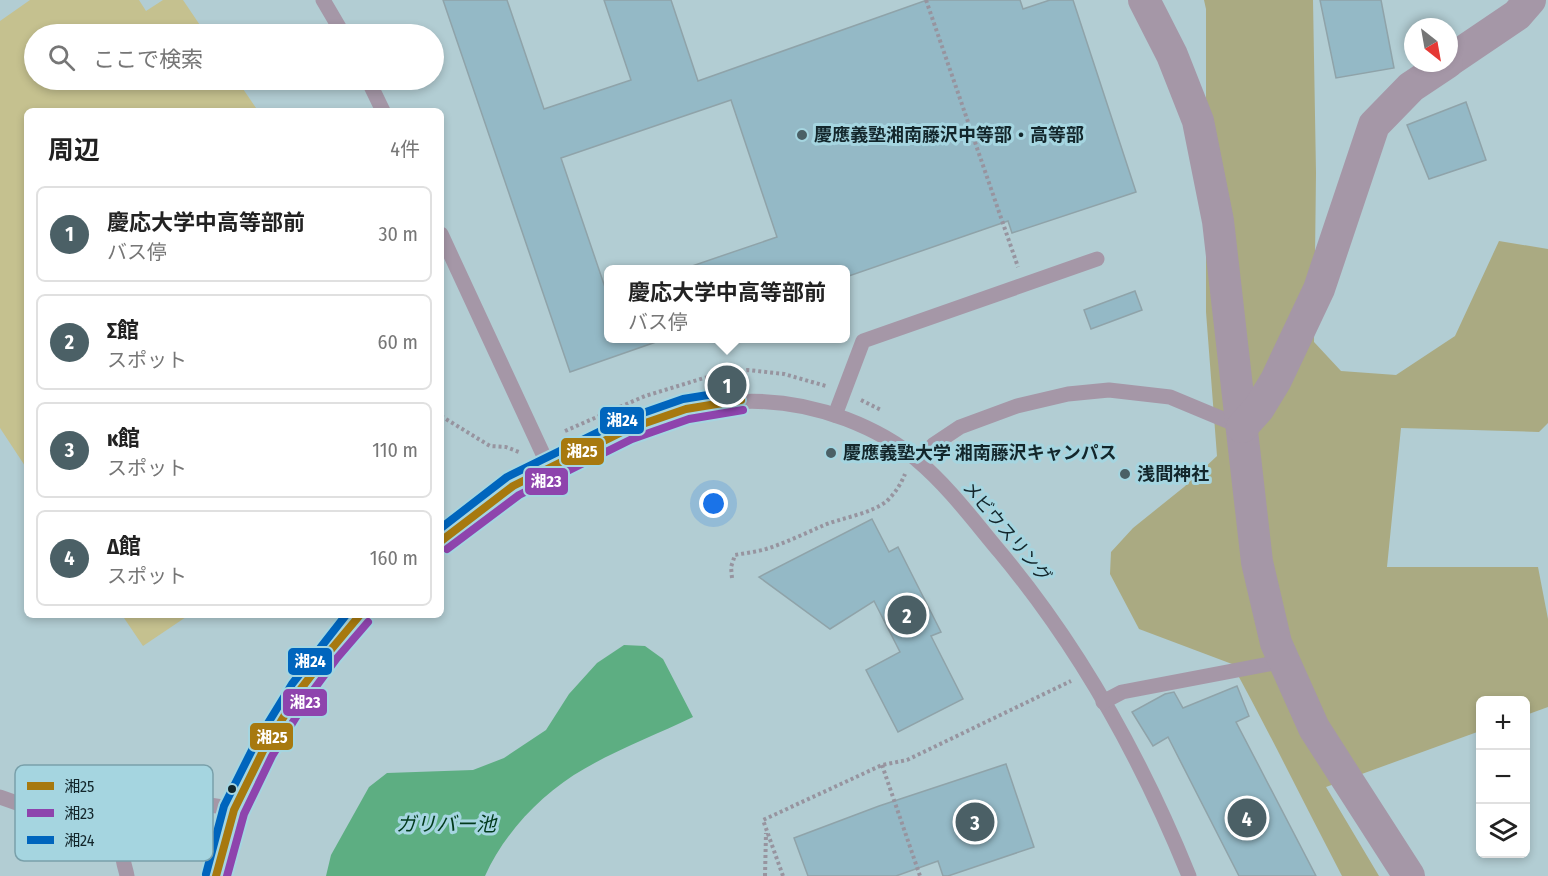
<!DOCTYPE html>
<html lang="ja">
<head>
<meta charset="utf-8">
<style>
  body { margin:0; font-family:"Fira Sans Condensed","Noto Sans JP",sans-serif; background:#f2f2f2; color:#222 }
  .controls { position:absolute; right:18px; bottom:18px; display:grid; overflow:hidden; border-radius:9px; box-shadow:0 3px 9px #0003 }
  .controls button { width:54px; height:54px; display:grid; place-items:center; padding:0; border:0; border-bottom:2px solid #e0e0e0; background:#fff; color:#222; font:30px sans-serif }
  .compass { position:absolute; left:1404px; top:18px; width:54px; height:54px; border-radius:50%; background:#fff; box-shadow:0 3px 9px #0003; rotate:149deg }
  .you { position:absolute; left:714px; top:504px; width:21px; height:21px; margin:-15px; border:4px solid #fff; border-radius:50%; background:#1a73e8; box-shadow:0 0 0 9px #1a73e833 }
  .badge { display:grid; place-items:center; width:39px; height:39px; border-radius:50%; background:#4b6066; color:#fff; font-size:20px; font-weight:700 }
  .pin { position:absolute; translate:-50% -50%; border:3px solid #fff; box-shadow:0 2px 6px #0006 }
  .popup { position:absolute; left:604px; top:265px; width:246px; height:78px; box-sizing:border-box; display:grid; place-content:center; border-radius:9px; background:#fff; filter:drop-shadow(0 2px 4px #0005); font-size:20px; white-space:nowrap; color:#767676 }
  .popup b { font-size:22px; color:#222 }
  .popup::after { content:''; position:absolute; left:50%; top:100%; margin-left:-12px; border:12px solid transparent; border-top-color:#fff }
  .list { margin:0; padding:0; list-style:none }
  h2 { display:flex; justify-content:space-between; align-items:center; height:78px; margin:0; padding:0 24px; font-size:26px }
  h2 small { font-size:20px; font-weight:400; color:#767676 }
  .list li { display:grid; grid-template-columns:39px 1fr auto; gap:18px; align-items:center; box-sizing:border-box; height:96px; margin:0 12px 12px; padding:0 12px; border:2px solid #e0e0e0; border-radius:9px }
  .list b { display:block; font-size:22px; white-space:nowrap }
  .list p { margin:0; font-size:20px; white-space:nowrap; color:#767676 }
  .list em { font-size:20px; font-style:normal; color:#767676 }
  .icon { flex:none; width:33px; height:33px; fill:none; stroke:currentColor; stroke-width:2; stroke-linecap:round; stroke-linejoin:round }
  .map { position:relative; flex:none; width:1548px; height:876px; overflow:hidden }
  .search { position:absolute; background:#fff; box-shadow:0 3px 9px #0003; left:24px; top:24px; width:420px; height:66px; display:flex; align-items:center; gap:15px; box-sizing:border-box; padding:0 21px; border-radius:33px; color:#767676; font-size:22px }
  .panel { position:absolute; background:#fff; box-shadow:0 3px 9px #0003; left:24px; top:108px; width:420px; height:510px; border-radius:9px }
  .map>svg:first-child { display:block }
  .green { fill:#c5c18f }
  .forest { fill:#aaaa82 }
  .water { fill:#5dae82 }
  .building { fill:#94b9c6; stroke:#8fa3a9; stroke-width:1.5 }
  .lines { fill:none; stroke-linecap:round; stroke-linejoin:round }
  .path { stroke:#97949f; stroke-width:4; stroke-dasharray:3 3; stroke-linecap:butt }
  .service { stroke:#a597a7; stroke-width:15 }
  .minor { stroke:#a597a7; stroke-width:32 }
  .bus-1-casing { stroke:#a5d5e0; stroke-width:12 }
  .bus-2-casing { stroke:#a5d5e0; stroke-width:12 }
  .bus-3-casing { stroke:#a5d5e0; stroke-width:12 }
  .bus-1 { stroke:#a7790f; stroke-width:8 }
  .bus-2 { stroke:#8e44ad; stroke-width:8 }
  .bus-3 { stroke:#0065bd; stroke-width:8 }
  .poi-dot { fill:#4b6066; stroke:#a5d5e0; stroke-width:2 }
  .bus-dot { fill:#13262b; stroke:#a5d5e0; stroke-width:2 }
  .labels { text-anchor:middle; stroke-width:6; stroke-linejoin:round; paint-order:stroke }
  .poi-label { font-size:18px; font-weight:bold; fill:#13262b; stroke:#a5d5e0; text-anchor:start }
  .street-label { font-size:18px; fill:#13262b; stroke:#a5d5e0 }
  .water-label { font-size:20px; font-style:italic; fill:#00391a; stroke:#a5d5e0 }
  .key { fill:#a5d5e0; stroke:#79a0aa; stroke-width:1.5 }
  .key-label { font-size:16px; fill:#13262b }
  .line-badge { stroke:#a5d5e0; stroke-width:2 }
  .badge-label { font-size:16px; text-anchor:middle; font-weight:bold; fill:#fff }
</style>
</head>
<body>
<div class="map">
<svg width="1548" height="876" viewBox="0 0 1548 876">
  <rect width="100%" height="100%" fill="#b2cdd3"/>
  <g class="green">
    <path d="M 30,0 L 139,0 L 146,11 L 163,0 L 183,0 L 206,34 L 34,34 L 34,80 L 237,80 L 258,111 L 27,111 L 27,469 L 0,428 L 0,21 Z"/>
    <path d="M 122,615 L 189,615 L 143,646 Z"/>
  </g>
  <path class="forest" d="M 1204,0 L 1313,0 L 1316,173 L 1314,342 L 1341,371 L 1396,375 L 1455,336 L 1499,241 L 1548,249 L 1548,423 L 1539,432 L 1401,428 L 1387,567 L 1538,567 L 1548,619 L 1548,707 L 1526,715 L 1526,700 L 1480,700 L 1480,731 L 1326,787 L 1379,876 L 1342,876 C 1305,805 1270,734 1232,664 L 1139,629 L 1110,574 L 1111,552 L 1133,528 L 1184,487 L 1217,456 L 1206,312 L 1206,9 Z"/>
  <path class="water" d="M 624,645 L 645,646 L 663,659 L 693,717 C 658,734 618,749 584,769 C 543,792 504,833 485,876 L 326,876 L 331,855 L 369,787 L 387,773 L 473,770 L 504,758 L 546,730 L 569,694 L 597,663 Z"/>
  <g class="building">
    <path d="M 443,0 L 507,0 L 544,109 L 631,80 L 604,0 L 671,0 L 698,81 L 927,0 L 1020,0 L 1023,9 L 1050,0 L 1073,0 L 1136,192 L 1012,233 L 1008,221 L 846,277 L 846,270 L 692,270 L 692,266 L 777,237 L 731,100 L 561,158 L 609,299 L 609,339 L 655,339 L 656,342 L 570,372 Z"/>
    <path d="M 1320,0 L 1381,0 L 1394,68 L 1336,78 Z"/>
    <path d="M 1466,102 L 1486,160 L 1429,179 L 1407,125 Z"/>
    <path d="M 1135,291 L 1142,310 L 1091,329 L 1084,310 Z"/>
    <path d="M 872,519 L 889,552 L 898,547 L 941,632 L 931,636 L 963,699 L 898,732 L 866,670 L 900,652 L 874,601 L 830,629 L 759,577 Z"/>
    <path d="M 1237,686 L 1249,716 L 1236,722 L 1316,876 L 1239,876 L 1168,737 L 1153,746 L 1132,712 L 1165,694 L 1174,692 L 1183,708 Z"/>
    <path d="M 1006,764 L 1034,847 L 948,876 L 943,876 L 938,861 L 896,876 L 808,876 L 794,838 L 879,806 Z"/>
  </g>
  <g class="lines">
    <g class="path">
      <path d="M 926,0 L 1018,267"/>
      <path d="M 861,400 L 881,410"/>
      <path d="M 441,416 L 490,446 L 506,447 L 519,452"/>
      <path d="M 565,431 L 645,396 L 704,378 L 748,370 L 784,374 L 826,386"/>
      <path d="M 732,578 L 731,567 L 735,555 C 745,553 756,552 766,549 C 785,543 804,534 822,526 C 840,518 871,514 887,501 C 895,493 901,484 905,474"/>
      <path d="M 882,765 L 920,876"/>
      <path d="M 765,876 L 766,833"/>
      <path d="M 783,876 L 763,820 L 882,765 L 907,760 L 1071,681"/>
    </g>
    <g class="service">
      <path d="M 323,0 L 343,34"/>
      <path d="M 368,80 L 383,111"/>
      <path d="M 441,234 L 549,467"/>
      <path d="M 835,415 L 863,341 L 1097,259"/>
      <path d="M 933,445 L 960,427 L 1017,406 L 1068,394 L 1109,390 L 1170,397 L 1242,427"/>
      <path d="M 441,541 C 464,523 487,504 511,488 C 533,472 560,462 584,450 C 673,406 750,383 846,419 C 872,429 897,442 917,460 C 948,486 974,521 1000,552 C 1080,648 1142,760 1189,876"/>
      <path d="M 1103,702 L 1122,692 L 1269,664 L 1284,659"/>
      <path d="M 0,797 L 125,841"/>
      <path d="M 127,876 C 126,869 122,861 123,853 C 124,840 130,830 140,822 C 169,799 200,802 234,809"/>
      <path d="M 216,876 C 221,854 226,831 234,810 C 239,797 246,785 252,773 C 281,713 316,664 360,615"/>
    </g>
    <g class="minor">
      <path d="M 1144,0 L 1172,55 L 1198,121 L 1218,221 L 1257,562 L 1276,643 L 1314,728 L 1409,876"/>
      <path d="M 1449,61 L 1517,15 L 1530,0"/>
      <path d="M 1242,427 L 1259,408 L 1276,380 L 1319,289 L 1374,125 L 1411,87 L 1447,63"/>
    </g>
    <defs>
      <g id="bus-1">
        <path d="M 441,541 L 513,486 L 628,429 L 686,409 L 741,400"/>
        <path d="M 216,876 L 234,810 L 263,751 L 300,690 L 329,652 L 360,615"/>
      </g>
      <g id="bus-2">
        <path d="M 447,549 L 519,495 L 632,439 L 689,419 L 743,410"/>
        <path d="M 227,876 L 244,814 L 272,756 L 309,696 L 337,658 L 368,622"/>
      </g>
      <g id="bus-3">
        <path d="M 441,528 L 507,477 L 623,420 L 683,399 L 739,390"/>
        <path d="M 206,874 L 224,806 L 254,746 L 292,684 L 346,615"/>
      </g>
    </defs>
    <use href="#bus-1" class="bus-1-casing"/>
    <use href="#bus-2" class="bus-2-casing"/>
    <use href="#bus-3" class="bus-3-casing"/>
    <use href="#bus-1" class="bus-1"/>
    <use href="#bus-2" class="bus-2"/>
    <use href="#bus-3" class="bus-3"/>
  </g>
  <g class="poi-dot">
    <circle cx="802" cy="135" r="6"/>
    <circle cx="831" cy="453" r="6"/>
    <circle cx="1125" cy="474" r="6"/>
  </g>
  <circle class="bus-dot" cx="232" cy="789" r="5"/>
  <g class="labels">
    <g class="poi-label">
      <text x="814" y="141">慶應義塾湘南藤沢中等部・高等部</text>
      <text x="843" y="459">慶應義塾大学 湘南藤沢キャンパス</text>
      <text x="1137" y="480">浅間神社</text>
    </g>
    <g class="street-label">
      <text transform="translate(1007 532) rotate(50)" y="6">メビウスリング</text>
    </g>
    <g class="water-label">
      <text x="446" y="831">ガリバー池</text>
    </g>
  </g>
  <rect x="15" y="765" width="198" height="96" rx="9" class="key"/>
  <rect x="27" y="782" width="27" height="8" fill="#a7790f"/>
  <rect x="27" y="809" width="27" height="8" fill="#8e44ad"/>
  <rect x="27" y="836" width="27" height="8" fill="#0065bd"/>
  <g class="key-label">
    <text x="64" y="792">湘25</text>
    <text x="64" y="819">湘23</text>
    <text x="64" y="846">湘24</text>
  </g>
  <g class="line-badge">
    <rect x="599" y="406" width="46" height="29" rx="6" fill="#0065bd"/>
    <rect x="560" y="437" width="45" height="29" rx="6" fill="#a7790f"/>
    <rect x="524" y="467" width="45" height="29" rx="6" fill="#8e44ad"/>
    <rect x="287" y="647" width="46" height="29" rx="6" fill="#0065bd"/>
    <rect x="282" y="688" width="46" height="29" rx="6" fill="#8e44ad"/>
    <rect x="249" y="722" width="45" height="29" rx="6" fill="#a7790f"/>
  </g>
  <g class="badge-label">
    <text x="622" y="426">湘24</text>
    <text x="582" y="457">湘25</text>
    <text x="546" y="487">湘23</text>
    <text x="310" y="667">湘24</text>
    <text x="305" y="708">湘23</text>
    <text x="272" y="743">湘25</text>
  </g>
</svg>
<div class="controls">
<button>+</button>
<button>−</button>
<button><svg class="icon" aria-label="layers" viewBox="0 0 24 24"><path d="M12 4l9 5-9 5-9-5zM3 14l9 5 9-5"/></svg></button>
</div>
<svg class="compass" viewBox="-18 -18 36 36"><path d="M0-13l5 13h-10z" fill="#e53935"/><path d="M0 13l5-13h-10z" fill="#767676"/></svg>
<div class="you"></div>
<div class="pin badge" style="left:727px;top:385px">1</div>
<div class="popup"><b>慶応大学中高等部前</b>バス停</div>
<div class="pin badge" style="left:907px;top:615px">2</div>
<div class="pin badge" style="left:975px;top:822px">3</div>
<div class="pin badge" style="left:1247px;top:818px">4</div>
<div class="search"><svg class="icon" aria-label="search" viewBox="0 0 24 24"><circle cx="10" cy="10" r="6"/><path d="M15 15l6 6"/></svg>ここで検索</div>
<section class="panel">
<h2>周辺<small>4件</small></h2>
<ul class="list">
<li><span class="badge">1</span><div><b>慶応大学中高等部前</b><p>バス停</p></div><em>30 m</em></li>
<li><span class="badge">2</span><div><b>Σ館</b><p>スポット</p></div><em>60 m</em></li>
<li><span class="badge">3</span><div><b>κ館</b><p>スポット</p></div><em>110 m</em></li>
<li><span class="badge">4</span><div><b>Δ館</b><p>スポット</p></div><em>160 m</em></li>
</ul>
</section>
</div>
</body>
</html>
